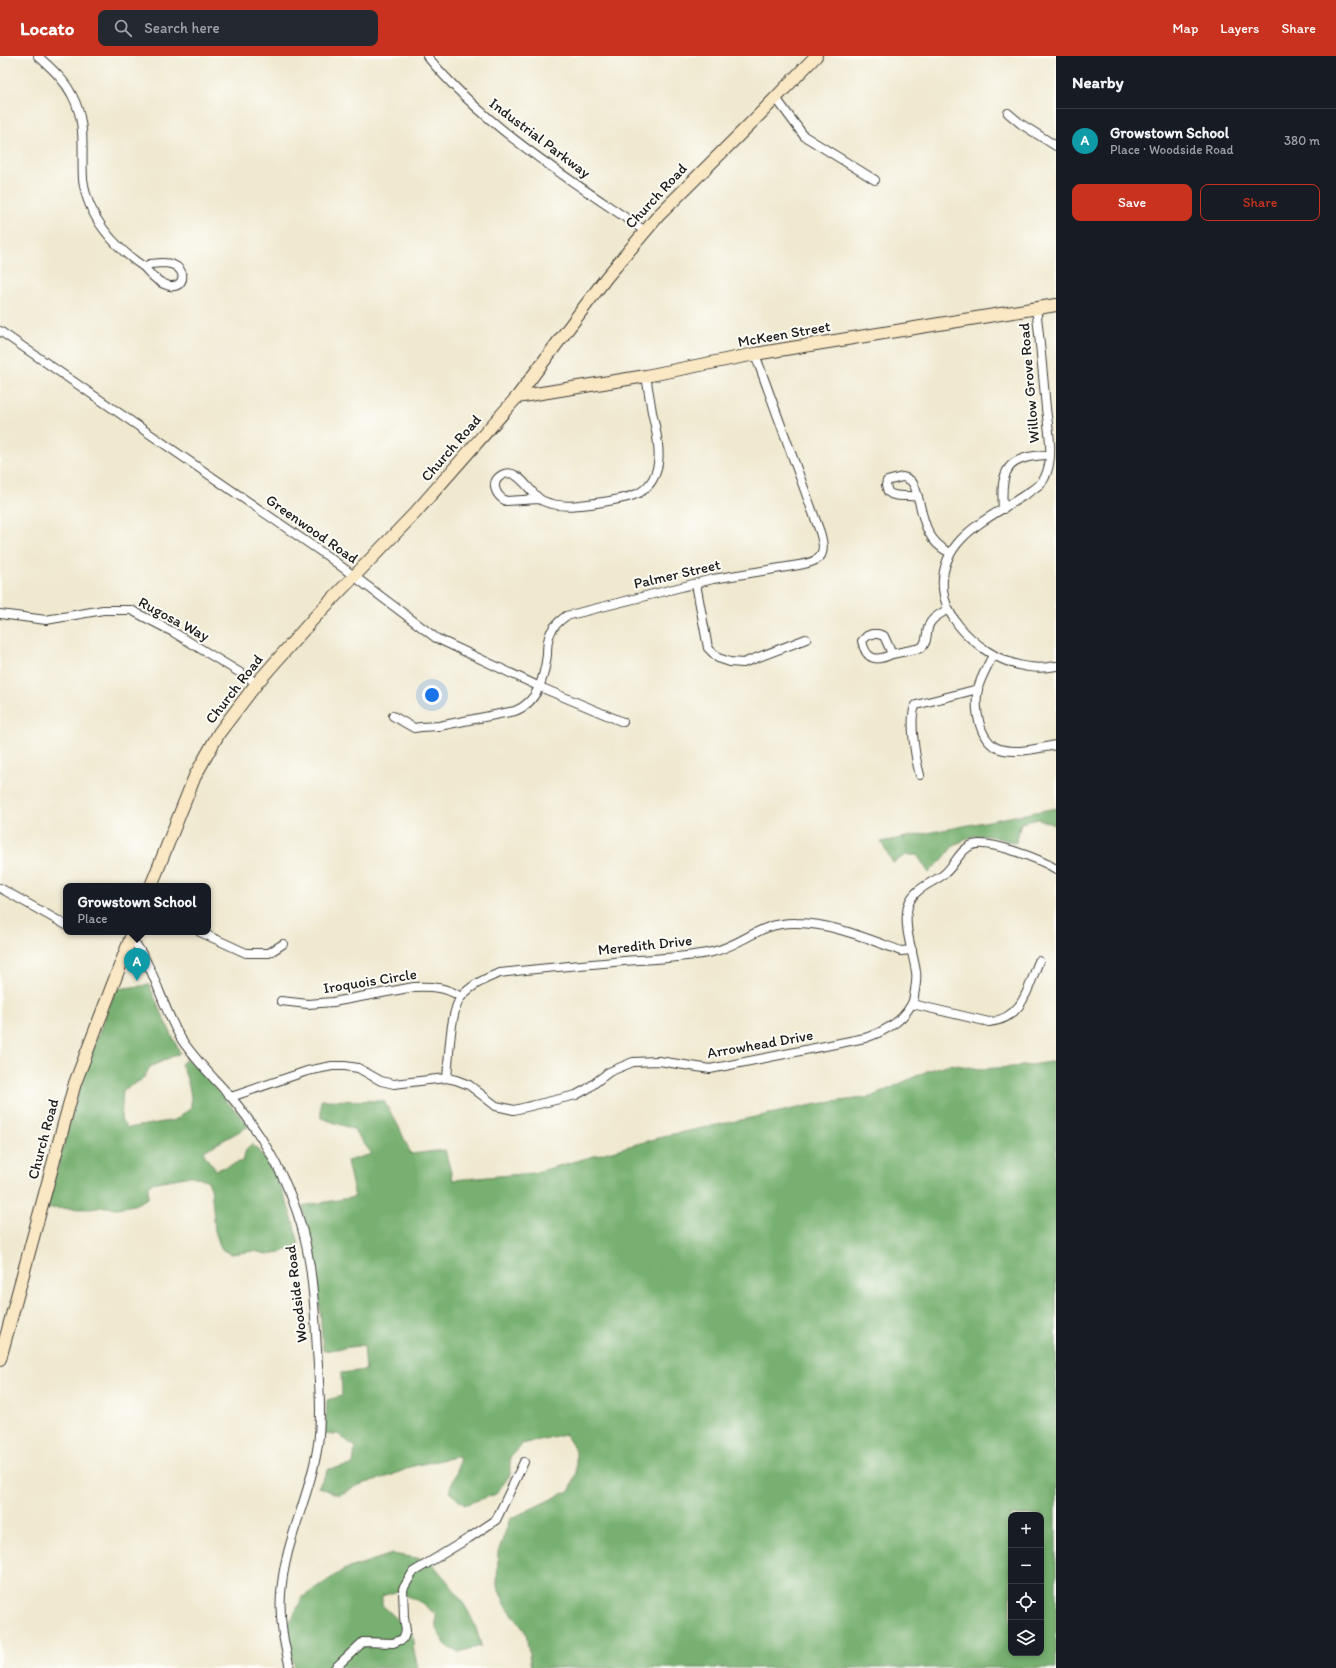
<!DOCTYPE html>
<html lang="en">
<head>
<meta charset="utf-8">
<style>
  body { margin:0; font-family:Itim,sans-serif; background:#242831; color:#f1f3f6 }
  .controls { position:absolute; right:12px; bottom:12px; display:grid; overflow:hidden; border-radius:8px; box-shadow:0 2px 6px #0003 }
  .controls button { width:36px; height:36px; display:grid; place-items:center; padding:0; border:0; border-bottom:1px solid #363941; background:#171b24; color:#f1f3f6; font:20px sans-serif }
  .you { position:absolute; left:432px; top:639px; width:14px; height:14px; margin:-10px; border:3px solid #fff; border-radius:50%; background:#1a73e8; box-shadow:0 0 0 6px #1a73e833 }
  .badge { display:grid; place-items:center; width:26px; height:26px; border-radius:50%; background:#c8321e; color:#fff; font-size:13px; font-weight:700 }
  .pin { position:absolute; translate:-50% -33px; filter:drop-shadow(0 1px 2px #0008) }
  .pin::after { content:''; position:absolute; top:21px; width:14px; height:12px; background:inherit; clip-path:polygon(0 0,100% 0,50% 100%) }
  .popup { position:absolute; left:63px; top:827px; width:148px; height:52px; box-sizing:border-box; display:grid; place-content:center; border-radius:8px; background:#171b24; filter:drop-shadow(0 1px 3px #0005); font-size:13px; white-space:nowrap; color:#9ea1a6 }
  .popup b { font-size:15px; color:#f1f3f6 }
  .popup::after { content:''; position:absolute; left:50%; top:100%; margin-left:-8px; border:8px solid transparent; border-top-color:#171b24 }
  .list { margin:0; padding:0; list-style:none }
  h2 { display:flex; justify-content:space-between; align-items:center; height:52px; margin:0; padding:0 16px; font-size:17px }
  h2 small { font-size:13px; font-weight:400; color:#9ea1a6 }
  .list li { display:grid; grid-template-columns:26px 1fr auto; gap:12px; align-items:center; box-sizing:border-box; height:64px; padding:0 16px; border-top:1px solid #363941 }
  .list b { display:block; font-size:15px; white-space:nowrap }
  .list p { margin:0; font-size:13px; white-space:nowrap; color:#9ea1a6 }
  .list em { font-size:13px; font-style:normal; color:#9ea1a6 }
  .actions { display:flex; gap:8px; padding:12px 16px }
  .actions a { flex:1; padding:9px 0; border:1px solid #c8321e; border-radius:8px; text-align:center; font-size:14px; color:#c8321e }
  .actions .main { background:#c8321e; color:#fff }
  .icon { flex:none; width:22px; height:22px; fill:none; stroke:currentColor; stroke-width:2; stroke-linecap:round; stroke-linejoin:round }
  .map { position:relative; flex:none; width:1056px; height:1612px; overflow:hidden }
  header { display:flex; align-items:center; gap:24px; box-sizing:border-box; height:56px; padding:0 20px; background:#c8321e; color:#fff }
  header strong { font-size:19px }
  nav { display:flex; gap:22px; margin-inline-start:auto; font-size:14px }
  .search { width:280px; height:36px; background:#242831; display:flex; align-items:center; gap:10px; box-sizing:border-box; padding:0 14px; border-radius:8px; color:#9ea1a6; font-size:15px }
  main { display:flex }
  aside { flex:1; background:#171b24 }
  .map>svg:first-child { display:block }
  .forest { fill:#77b06f; stroke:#4a6646; fill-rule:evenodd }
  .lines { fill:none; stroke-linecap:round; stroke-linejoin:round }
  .street-casing { stroke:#3c3b37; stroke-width:10 }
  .secondary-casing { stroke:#3c3b37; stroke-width:14 }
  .street { stroke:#fff; stroke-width:8 }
  .secondary { stroke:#fae7c3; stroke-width:12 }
  .labels { text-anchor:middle; stroke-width:4; stroke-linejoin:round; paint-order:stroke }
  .street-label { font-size:15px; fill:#1c1c1c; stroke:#fdfcf7 }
</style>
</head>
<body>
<header>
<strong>Locato</strong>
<div class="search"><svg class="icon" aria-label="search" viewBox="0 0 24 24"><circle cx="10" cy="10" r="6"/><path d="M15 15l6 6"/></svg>Search here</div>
<nav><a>Map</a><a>Layers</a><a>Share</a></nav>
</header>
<main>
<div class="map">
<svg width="1056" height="1612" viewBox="0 0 1056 1612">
  <rect width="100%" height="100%" fill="#fdfcf7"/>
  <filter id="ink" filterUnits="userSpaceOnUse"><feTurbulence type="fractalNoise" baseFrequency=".025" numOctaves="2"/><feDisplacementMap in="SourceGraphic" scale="8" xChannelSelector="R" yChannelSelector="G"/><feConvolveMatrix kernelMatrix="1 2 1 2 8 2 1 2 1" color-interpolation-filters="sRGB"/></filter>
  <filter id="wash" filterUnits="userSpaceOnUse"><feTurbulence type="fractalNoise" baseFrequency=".012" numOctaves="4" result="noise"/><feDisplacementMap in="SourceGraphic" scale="16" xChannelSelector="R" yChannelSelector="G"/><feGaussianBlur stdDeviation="0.9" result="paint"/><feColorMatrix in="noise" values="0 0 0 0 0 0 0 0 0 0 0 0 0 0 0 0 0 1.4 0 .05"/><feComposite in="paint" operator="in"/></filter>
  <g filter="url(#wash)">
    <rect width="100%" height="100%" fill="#f0e9d0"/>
    <g class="forest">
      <path d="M 1056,752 L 1056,770 L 1039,763 L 1021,767 L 1016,787 L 991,780 L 973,780 L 954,789 L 942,804 L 929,817 L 917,799 L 906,799 L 893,807 L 881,786 Z"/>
      <path d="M 149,929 L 180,997 L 150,1011 L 143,1023 L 123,1034 L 121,1064 L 128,1072 L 175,1064 L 191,1052 C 192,1036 188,1024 181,1008 L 186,1003 L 192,1006 L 249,1070 L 204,1095 L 205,1100 L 216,1114 L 242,1105 L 247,1092 L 252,1088 C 277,1112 291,1154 299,1188 L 282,1196 L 267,1198 L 254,1195 L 231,1198 L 221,1193 L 215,1175 L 211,1131 L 207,1124 L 191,1120 L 151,1127 L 148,1130 L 148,1142 L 134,1149 L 118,1152 L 104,1151 L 90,1153 L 47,1152 L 75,1047 L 92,995 L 116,933 Z"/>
      <path d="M 1056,1005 L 1056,1612 L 531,1612 L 526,1577 L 505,1548 L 497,1530 L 498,1496 L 510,1463 L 570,1434 L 576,1418 L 576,1395 L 565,1378 L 522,1388 L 510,1401 L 510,1419 L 496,1438 L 464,1449 L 449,1435 L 457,1415 L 460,1400 L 413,1410 L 390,1420 L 359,1429 L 339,1439 L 318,1431 L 329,1413 L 353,1409 L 355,1391 L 338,1378 L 325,1378 L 327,1344 L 342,1340 L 341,1317 L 366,1314 L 364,1289 L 323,1295 L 317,1212 L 302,1150 L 355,1141 L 347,1105 L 372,1098 L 353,1073 L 321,1062 L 321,1044 L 384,1045 L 398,1069 L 411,1098 L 445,1094 L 453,1124 L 533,1117 L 669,1079 L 817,1048 L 871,1041 L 927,1015 L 950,1008 L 981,1013 L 1025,1010 ZM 1011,1459 L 1041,1459 L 1041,1597 L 1011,1597 Z"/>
      <path d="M 392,1498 L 429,1504 C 452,1530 474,1555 481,1590 L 459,1596 L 447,1591 L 436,1573 L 436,1559 L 422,1547 L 398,1535 L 382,1540 L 382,1549 L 412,1577 L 414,1595 L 418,1612 L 295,1612 L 289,1588 L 289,1568 L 303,1541 L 343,1514 Z"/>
    </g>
  </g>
  <g filter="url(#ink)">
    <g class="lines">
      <defs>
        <g id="street">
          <path d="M 38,0 C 51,12 64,23 72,39 C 87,67 81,93 83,123 C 87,160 114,191 144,211"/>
          <path d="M 427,0 C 487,73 568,122 645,175"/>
          <path d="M 776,42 L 804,80 L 875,124"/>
          <path d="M 1008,57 L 1021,68 L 1056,90"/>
          <path d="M 162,207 C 199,207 181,256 144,211 L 150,208 Z"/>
          <path d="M 1036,252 C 1040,285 1043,318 1046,352 C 1048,373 1055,400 1045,421 C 1042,429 1030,435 1023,440 C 988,463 939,483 943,533 C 945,559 966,581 987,595 C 1009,609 1031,615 1056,610"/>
          <path d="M 0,275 L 330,502 L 436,582 L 540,631 L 623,666"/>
          <path d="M 902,421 C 914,423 915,431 918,441 C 908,438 896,443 888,436 L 886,429 L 887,425 Z"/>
          <path d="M 918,441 C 924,465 926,485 950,497"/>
          <path d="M 539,443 L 506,445 C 496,440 489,426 502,419 C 519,410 530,439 543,445 C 561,453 584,449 603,446 C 614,444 629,442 639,437 C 668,420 658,382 652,356 C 650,344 648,332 646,320"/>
          <path d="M 1003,453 C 1000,413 1007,400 1049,399"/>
          <path d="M 696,528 L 708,592 L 718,602 L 730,606 L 743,607 L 806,583"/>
          <path d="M 0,558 L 46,564 L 103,554 L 131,554 L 173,576 L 257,627"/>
          <path d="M 872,578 L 878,578 L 884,580 L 892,598 C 876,606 866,604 862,585 L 867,580 Z"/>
          <path d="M 892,598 L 921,592 C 929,586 925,575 930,567 C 933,561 942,557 948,553"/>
          <path d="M 993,599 C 988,609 981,621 978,632 C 974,653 979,690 1004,694 C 1021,697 1039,692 1056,689"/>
          <path d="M 393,660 L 414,672 L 421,671 L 439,670 L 515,655 C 538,646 544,622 547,599 C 547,593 547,587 549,581 C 551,572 559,565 566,560 L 713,523 L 799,509 C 822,505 827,499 820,476 L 755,298"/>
          <path d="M 920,719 C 916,705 908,661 916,649 L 978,633"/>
          <path d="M 0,832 L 66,869"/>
          <path d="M 200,876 L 246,897 L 269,897 L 283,888"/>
          <path d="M 131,882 C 156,912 161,951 182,984 C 196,1005 214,1022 231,1041 C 242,1054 252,1068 261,1082 C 283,1117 301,1158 308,1199 C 314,1230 315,1262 317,1294 C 319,1325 322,1357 318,1388 C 311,1439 284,1486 281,1538 C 279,1563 284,1587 290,1612"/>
          <path d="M 281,945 L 308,948 L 333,946 L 414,931 C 431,930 446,931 461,941"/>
          <path d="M 912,948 L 989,966 C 1023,963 1028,932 1039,905"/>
          <path d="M 447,1022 C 449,1003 450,955 461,941 C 471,929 486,922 500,917 C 541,912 583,909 624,905 C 653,903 683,902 712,896 C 744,889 759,866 796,867 C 832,867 868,883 901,895 L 912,894"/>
          <path d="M 231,1041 L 307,1015 L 332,1010 L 345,1010 L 358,1012 L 381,1025 L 394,1028 L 437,1023 L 447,1022 L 456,1024 L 469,1029 L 496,1050 L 514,1054 L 576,1039 L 587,1033 L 609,1016 L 633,1006 L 659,1005 L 710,1013 L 865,982 C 883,976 902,966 911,949 C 914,945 914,939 915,934 C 916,928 917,922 916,916 C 913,895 903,872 908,850 C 913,833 930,828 943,819 C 954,811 958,796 970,790 C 985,781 1042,804 1056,813"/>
          <path d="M 335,1612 L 363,1586 L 393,1587 L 403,1583 L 406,1575 L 404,1561 L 403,1533 L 413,1516 L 469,1482 L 496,1464 L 524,1406"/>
        </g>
        <g id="secondary">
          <path d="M 517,341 L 646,320 L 755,298 L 1056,249"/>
          <path d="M 151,830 L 195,720 L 219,677 L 257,627 L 314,562 L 415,457 L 517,341 L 606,222 L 659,159 L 761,57 L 816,0"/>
          <path d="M 0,1303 L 75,1027 L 133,876"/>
        </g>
      </defs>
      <use href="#street" class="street-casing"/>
      <use href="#secondary" class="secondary-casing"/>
      <use href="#street" class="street"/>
      <use href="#secondary" class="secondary"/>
    </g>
  </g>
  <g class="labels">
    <g class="street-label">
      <text transform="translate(540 82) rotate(37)" y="5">Industrial Parkway</text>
      <text transform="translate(656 140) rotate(-47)" y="5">Church Road</text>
      <text transform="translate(784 278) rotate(-10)" y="5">McKeen Street</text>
      <text transform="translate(1029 327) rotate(-95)" y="5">Willow Grove Road</text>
      <text transform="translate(451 392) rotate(-49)" y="5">Church Road</text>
      <text transform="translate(312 473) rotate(35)" y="5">Greenwood Road</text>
      <text transform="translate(677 518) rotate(-13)" y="5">Palmer Street</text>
      <text transform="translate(174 563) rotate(28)" y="5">Rugosa Way</text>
      <text transform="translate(234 633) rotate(-52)" y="5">Church Road</text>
      <text transform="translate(645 889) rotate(-6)" y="5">Meredith Drive</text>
      <text transform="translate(370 925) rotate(-9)" y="5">Iroquois Circle</text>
      <text transform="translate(760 988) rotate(-10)" y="5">Arrowhead Drive</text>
      <text transform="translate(43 1083) rotate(-75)" y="5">Church Road</text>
      <text transform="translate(296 1238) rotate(-97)" y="5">Woodside Road</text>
    </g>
  </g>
</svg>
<div class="controls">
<button>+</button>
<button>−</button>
<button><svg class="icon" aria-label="locate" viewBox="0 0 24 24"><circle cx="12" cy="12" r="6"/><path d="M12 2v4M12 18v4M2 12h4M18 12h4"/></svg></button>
<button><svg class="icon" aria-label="layers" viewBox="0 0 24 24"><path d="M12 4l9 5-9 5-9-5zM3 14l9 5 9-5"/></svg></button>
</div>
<div class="you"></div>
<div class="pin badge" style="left:137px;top:925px;background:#0f9aa8">A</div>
<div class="popup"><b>Growstown School</b>Place</div>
</div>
<aside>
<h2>Nearby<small></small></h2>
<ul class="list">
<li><span class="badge" style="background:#0f9aa8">A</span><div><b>Growstown School</b><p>Place · Woodside Road</p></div><em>380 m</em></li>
</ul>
<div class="actions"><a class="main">Save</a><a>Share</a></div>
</aside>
</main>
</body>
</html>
